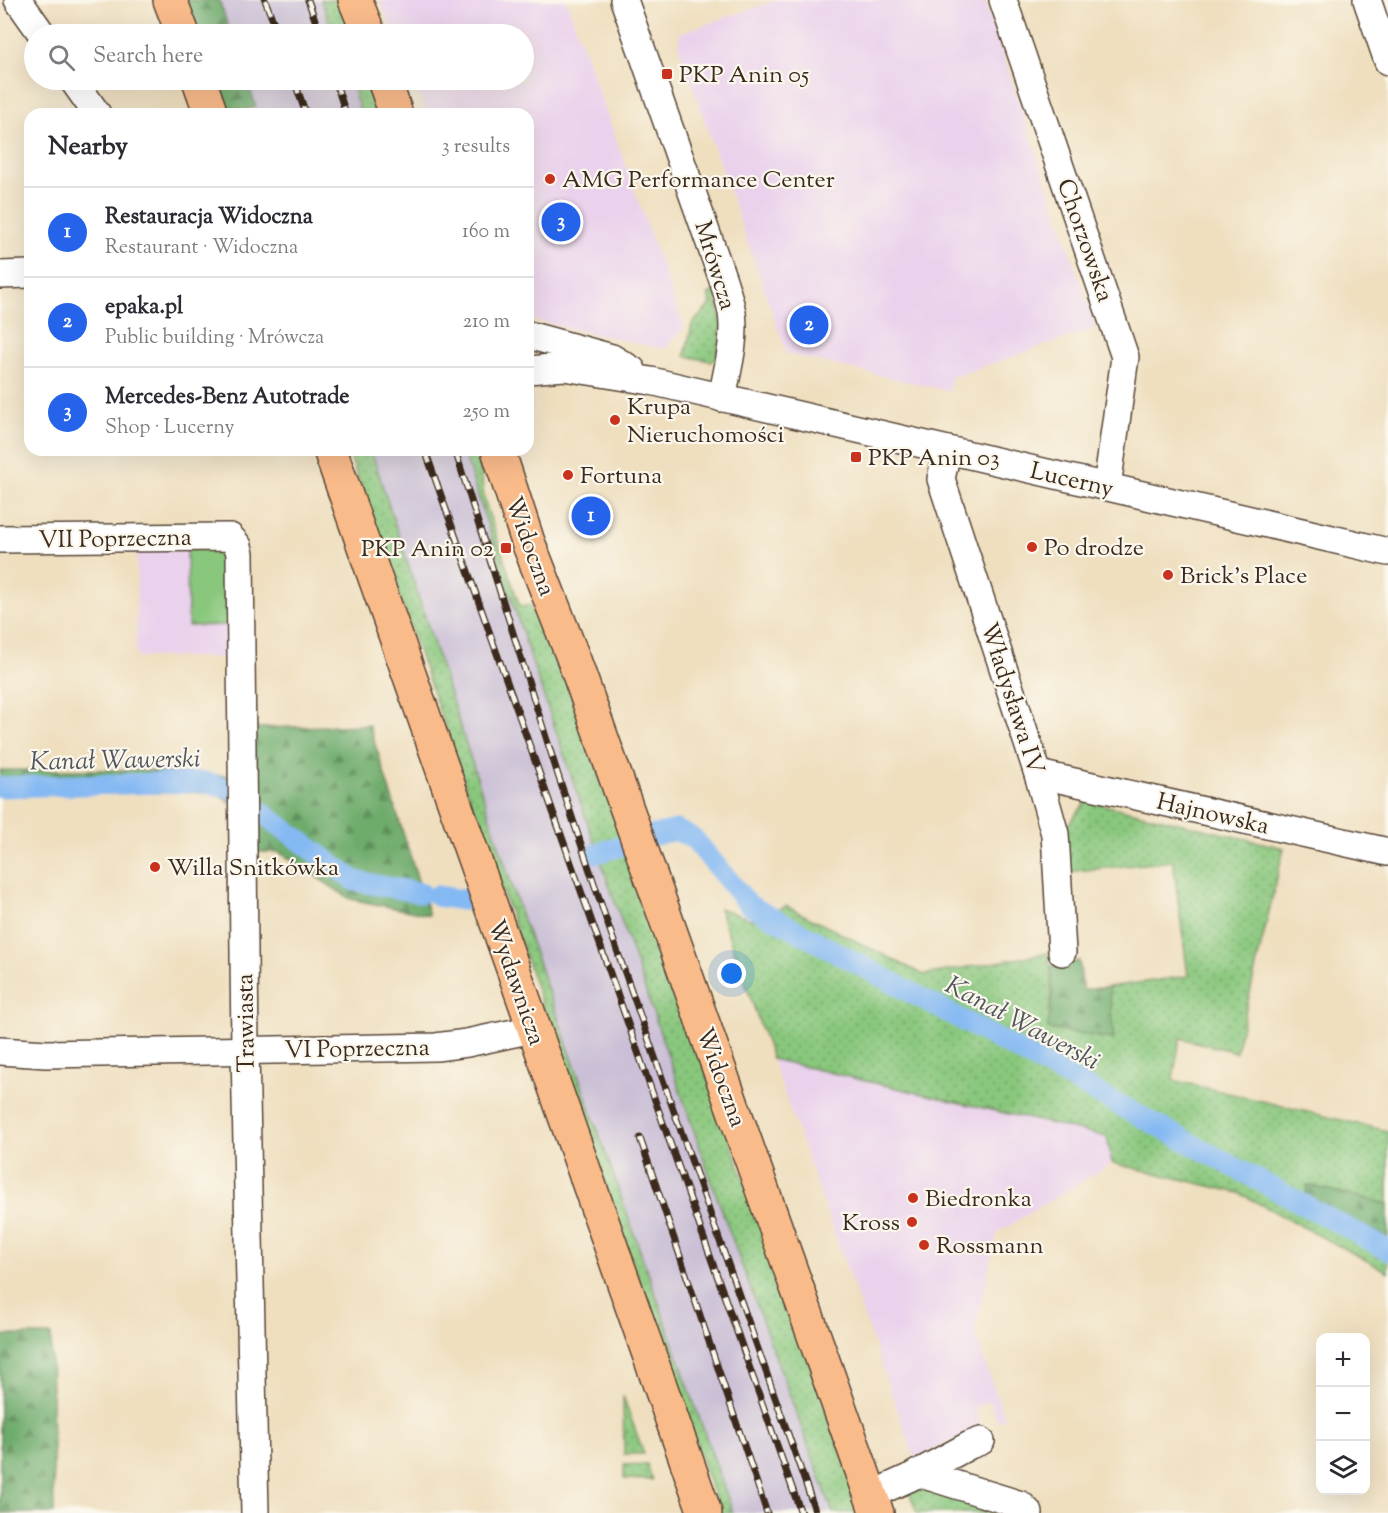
<!DOCTYPE html>
<html lang="en">
<head>
<meta charset="utf-8">
<style>
  body { margin:0; font-family:"Sorts Mill Goudy",serif; background:#f7f7f7; color:#2b2b33 }
  .controls { position:absolute; right:18px; bottom:18px; display:grid; overflow:hidden; border-radius:12px; box-shadow:0 6px 24px #0002 }
  .controls button { width:54px; height:54px; display:grid; place-items:center; padding:0; border:0; border-bottom:2px solid #e1e1e2; background:#fff; color:#2b2b33; font:30px sans-serif }
  .you { position:absolute; left:732px; top:974px; width:21px; height:21px; margin:-15px; border:4px solid #fff; border-radius:50%; background:#1a73e8; box-shadow:0 0 0 9px #1a73e833 }
  .badge { display:grid; place-items:center; width:39px; height:39px; border-radius:50%; background:#2563eb; color:#fff; font-size:20px; font-weight:700 }
  .pin { position:absolute; translate:-50% -50%; border:3px solid #fff; box-shadow:0 2px 6px #0006 }
  .list { margin:0; padding:0; list-style:none }
  h2 { display:flex; justify-content:space-between; align-items:center; height:78px; margin:0; padding:0 24px; font-size:26px }
  h2 small { font-size:20px; font-weight:400; color:#7c7c81 }
  .list li { display:grid; grid-template-columns:39px 1fr auto; gap:18px; align-items:center; box-sizing:border-box; height:90px; padding:0 24px; border-top:2px solid #e1e1e2 }
  .list b { display:block; font-size:22px; white-space:nowrap }
  .list p { margin:0; font-size:20px; white-space:nowrap; color:#7c7c81 }
  .list em { font-size:20px; font-style:normal; color:#7c7c81 }
  .icon { flex:none; width:33px; height:33px; fill:none; stroke:currentColor; stroke-width:2; stroke-linecap:round; stroke-linejoin:round }
  .map { position:relative; flex:none; width:1388px; height:1513px; overflow:hidden }
  .search { position:absolute; background:#fff; box-shadow:0 6px 24px #0002; left:24px; top:24px; width:510px; height:66px; display:flex; align-items:center; gap:15px; box-sizing:border-box; padding:0 21px; border-radius:33px; color:#7c7c81; font-size:22px }
  .panel { position:absolute; background:#fff; box-shadow:0 6px 24px #0002; left:24px; top:108px; width:510px; height:348px; border-radius:18px }
  .map>svg:first-child { display:block }
  .built { fill:#ead1ec }
  .railway { fill:#cabfd6 }
  .grass { fill:url(#grass-dots); stroke:#62784e; stroke-width:1.5 }
  .forest { fill:url(#forest-firs); stroke:#546b45; stroke-width:1.5 }
  .park { fill:#89c77d; stroke:#62784e; stroke-width:1.5 }
  .lines { fill:none; stroke-linecap:round; stroke-linejoin:round }
  .canal { stroke:#85b9f3; stroke-width:21 }
  .minor-casing { stroke:#564536; stroke-width:30 }
  .major-casing { stroke:#564536; stroke-width:36 }
  .minor { stroke:#fff; stroke-width:27 }
  .major { stroke:#fabb8b; stroke-width:33 }
  .rail-casing { stroke:#3b2a1e; stroke-width:7 }
  .rail { stroke:#fbf7ec; stroke-width:4.5; stroke-dasharray:14; stroke-linecap:butt }
  .poi-dot { fill:#c8321e; stroke:#fbf7ec; stroke-width:2 }
  .labels { text-anchor:middle; stroke-width:4.5; stroke-linejoin:round; paint-order:stroke }
  .poi-label { font-size:24px; fill:#3b2a1e; stroke:#fbf7ec; text-anchor:start }
  .street-label { font-size:24px; fill:#3b2a1e; stroke:#fbf7ec }
  .water-label { font-size:26px; font-style:italic; fill:#51555e; stroke:#fbf7ec }
</style>
</head>
<body>
<div class="map">
<svg width="1388" height="1513" viewBox="0 0 1388 1513">
  <defs>
    <pattern id="grass-dots" width="8" height="8" patternUnits="userSpaceOnUse" patternTransform="scale(1.5)"><rect width="8" height="8" fill="#89c77d"/><path d="M2 2h.1M6 6h.1" fill="none" stroke="#71a266" stroke-width="1.8" stroke-linecap="round"/></pattern>
    <pattern id="forest-firs" width="22" height="20" patternUnits="userSpaceOnUse" patternTransform="scale(1.5)"><rect width="22" height="20" fill="#6eac6c"/><path d="M5 1l3.5 6h-7zM16 11l3.5 6h-7z" fill="#5c8c58"/></pattern>
  </defs>
  <rect width="100%" height="100%" fill="#fbf7ec"/>
  <filter id="ink" filterUnits="userSpaceOnUse"><feTurbulence type="fractalNoise" baseFrequency=".0167" numOctaves="2"/><feDisplacementMap in="SourceGraphic" scale="12" xChannelSelector="R" yChannelSelector="G"/><feConvolveMatrix kernelMatrix="1 2 1 2 8 2 1 2 1" color-interpolation-filters="sRGB"/></filter>
  <filter id="wash" filterUnits="userSpaceOnUse"><feTurbulence type="fractalNoise" baseFrequency=".008" numOctaves="4" result="noise"/><feDisplacementMap in="SourceGraphic" scale="24" xChannelSelector="R" yChannelSelector="G"/><feGaussianBlur stdDeviation="1.35" result="paint"/><feColorMatrix in="noise" values="0 0 0 0 0 0 0 0 0 0 0 0 0 0 0 0 0 1.4 0 .05"/><feComposite in="paint" operator="in"/></filter>
  <g filter="url(#wash)">
    <rect width="100%" height="100%" fill="#efdfbf"/>
    <g class="built">
      <path d="M 380,0 L 566,0 L 684,328 L 664,349 L 528,319 L 528,114 L 428,114 L 413,80 L 524,80 L 524,34 L 394,34 Z"/>
      <path d="M 778,0 L 984,0 L 1096,328 L 952,377 L 948,391 L 787,354 L 678,45 L 680,33 Z"/>
      <path d="M 214,549 L 229,560 L 230,657 L 136,657 L 137,550 Z"/>
      <path d="M 772,1059 L 1107,1137 L 1112,1163 L 997,1233 L 974,1333 L 1005,1419 L 998,1421 L 989,1401 L 974,1407 L 981,1426 L 915,1459 Z"/>
    </g>
    <g class="railway">
      <path d="M 219,0 L 321,0 L 334,34 L 231,34 Z"/>
      <path d="M 247,80 L 350,80 L 361,114 L 255,114 L 253,109 L 256,108 Z"/>
      <path d="M 371,450 L 463,450 L 533,665 L 719,1203 L 833,1513 L 733,1513 L 521,914 Z"/>
    </g>
    <g class="grass">
      <path d="M 321,0 L 339,0 L 353,34 L 334,34 Z"/>
      <path d="M 350,80 L 368,80 L 380,114 L 361,114 Z"/>
      <path d="M 715,291 L 722,326 L 716,360 L 710,361 L 685,356 L 692,324 L 711,304 L 708,294 Z"/>
      <path d="M 348,450 L 371,450 L 521,914 L 733,1513 L 720,1513 Z"/>
      <path d="M 463,450 L 479,450 L 484,499 L 520,607 L 530,605 L 556,652 L 863,1513 L 833,1513 L 719,1203 L 533,665 Z"/>
      <path d="M 1087,801 L 1284,848 L 1236,1052 L 1180,1038 L 1173,1080 L 1388,1131 L 1388,1204 L 1308,1185 L 1305,1197 L 1388,1238 L 1388,1272 L 1239,1193 L 1112,1163 L 1107,1137 L 772,1059 L 719,908 L 753,920 L 786,906 L 924,975 L 1048,953 C 1054,979 1051,1003 1048,1029 L 1113,1039 L 1109,987 L 1188,976 L 1173,861 L 1066,872 L 1061,833 Z"/>
      <path d="M 623,1396 L 644,1454 L 624,1454 Z"/>
      <path d="M 647,1464 L 652,1480 L 624,1479 L 624,1465 Z"/>
      <path d="M 918,1484 L 1018,1513 L 917,1513 L 908,1489 Z"/>
    </g>
    <g class="forest">
      <path d="M 186,0 L 219,0 L 231,34 L 199,34 Z"/>
      <path d="M 215,80 L 247,80 L 256,107 L 238,114 L 227,114 Z"/>
      <path d="M 369,725 L 429,915 L 350,899 L 279,852 L 258,852 L 254,728 Z"/>
      <path d="M 0,770 L 137,770 L 231,776 L 230,802 L 215,793 L 186,792 L 0,796 Z"/>
      <path d="M 1079,961 L 1083,990 L 1109,987 L 1114,1039 L 1048,1029 L 1052,995 L 1051,966 Z"/>
      <path d="M 1308,1185 L 1388,1204 L 1388,1238 L 1305,1197 Z"/>
      <path d="M 0,1335 L 51,1335 L 54,1513 L 0,1513 Z"/>
    </g>
    <path class="park" d="M 187,549 L 214,549 L 229,560 L 230,625 L 188,626 Z"/>
    <g class="lines">
      <g class="canal">
        <path d="M 0,787 L 205,782 L 230,789"/>
        <path d="M 257,809 L 355,881 L 421,893"/>
        <path d="M 651,836 L 676,830 L 694,839 L 749,905 L 1388,1250"/>
        <path d="M 597,853 L 622,846"/>
        <path d="M 437,896 L 463,900 L 467,899"/>
      </g>
    </g>
  </g>
  <g filter="url(#ink)">
    <g class="lines">
      <defs>
        <g id="minor">
          <path d="M 18,0 L 42,34"/>
          <path d="M 624,0 L 722,277 C 726,289 730,301 732,313 C 736,341 727,371 722,398"/>
          <path d="M 1003,0 L 1125,357 L 1107,487"/>
          <path d="M 1367,0 L 1388,61"/>
          <path d="M 73,80 L 97,114"/>
          <path d="M 0,275 L 30,274"/>
          <path d="M 528,335 L 612,358 L 632,370"/>
          <path d="M 528,370 L 564,367 L 651,381 L 1388,552"/>
          <path d="M 947,451 L 941,479 L 1038,774 L 1055,834 L 1062,952"/>
          <path d="M 0,539 L 230,537 L 238,546 L 240,554 L 245,1051 L 255,1513"/>
          <path d="M 1038,774 L 1388,852"/>
          <path d="M 0,1051 L 46,1054 L 436,1047 L 467,1043 L 533,1029"/>
          <path d="M 918,1473 L 1021,1505 L 1029,1513"/>
          <path d="M 871,1495 L 911,1477 L 970,1445 L 981,1441"/>
        </g>
        <g id="major">
          <path d="M 170,0 L 183,34"/>
          <path d="M 355,0 L 369,34"/>
          <path d="M 199,80 L 211,114"/>
          <path d="M 384,80 L 396,114"/>
          <path d="M 330,450 L 705,1513"/>
          <path d="M 498,450 L 528,542 L 574,660 L 877,1513"/>
        </g>
      </defs>
      <use href="#minor" class="minor-casing"/>
      <use href="#major" class="major-casing"/>
      <use href="#minor" class="minor"/>
      <use href="#major" class="major"/>
      <defs>
        <g id="rail">
          <path d="M 265,0 L 278,34"/>
          <path d="M 308,0 L 320,34"/>
          <path d="M 294,80 L 306,114"/>
          <path d="M 335,80 L 346,114"/>
          <path d="M 425,450 L 801,1513"/>
          <path d="M 455,450 L 558,775 L 606,919 L 816,1513"/>
          <path d="M 640,1138 L 767,1513"/>
        </g>
      </defs>
      <use href="#rail" class="rail-casing"/>
      <use href="#rail" class="rail"/>
    </g>
  </g>
  <g class="poi-dot">
    <rect x="661" y="68" width="12" height="12" rx="3"/>
    <circle cx="550" cy="179" r="6"/>
    <circle cx="615" cy="420" r="6"/>
    <rect x="850" y="451" width="12" height="12" rx="3"/>
    <circle cx="568" cy="475" r="6"/>
    <circle cx="1032" cy="547" r="6"/>
    <rect x="500" y="542" width="12" height="12" rx="3"/>
    <circle cx="1168" cy="575" r="6"/>
    <circle cx="155" cy="867" r="6"/>
    <circle cx="913" cy="1198" r="6"/>
    <circle cx="912" cy="1222" r="6"/>
    <circle cx="924" cy="1245" r="6"/>
  </g>
  <g class="labels">
    <g class="poi-label">
      <text x="679" y="82">PKP Anin 05</text>
      <text x="562" y="187">AMG Performance Center</text>
      <text x="627" y="414">Krupa<tspan x="627" dy="28">Nieruchomości</tspan></text>
      <text x="868" y="465">PKP Anin 03</text>
      <text x="580" y="483">Fortuna</text>
      <text x="1044" y="555">Po drodze</text>
      <text x="494" y="556" text-anchor="end">PKP Anin 02</text>
      <text x="1180" y="583">Brick's Place</text>
      <text x="167" y="875">Willa Snitkówka</text>
      <text x="925" y="1206">Biedronka</text>
      <text x="900" y="1230" text-anchor="end">Kross</text>
      <text x="936" y="1253">Rossmann</text>
    </g>
    <g class="street-label">
      <text transform="translate(1086 240) rotate(71)" y="8">Chorzowska</text>
      <text transform="translate(716 265) rotate(73)" y="8">Mrówcza</text>
      <text transform="translate(1072 479) rotate(13)" y="8">Lucerny</text>
      <text transform="translate(115 538) rotate(-1)" y="8">VII Poprzeczna</text>
      <text transform="translate(531 546) rotate(70)" y="8">Widoczna</text>
      <text transform="translate(1013 698) rotate(72)" y="8">Władysława IV</text>
      <text transform="translate(1213 813) rotate(13)" y="8">Hajnowska</text>
      <text transform="translate(517 982) rotate(71)" y="8">Wydawnicza</text>
      <text transform="translate(245 1023) rotate(-91)" y="8">Trawiasta</text>
      <text transform="translate(357 1048) rotate(-1)" y="8">VI Poprzeczna</text>
      <text transform="translate(722 1077) rotate(70)" y="8">Widoczna</text>
    </g>
    <g class="water-label">
      <text transform="translate(115 759) rotate(-1)" y="9">Kanał Wawerski</text>
      <text transform="translate(1023 1022) rotate(28)" y="9">Kanał Wawerski</text>
    </g>
  </g>
</svg>
<div class="controls">
<button>+</button>
<button>−</button>
<button><svg class="icon" aria-label="layers" viewBox="0 0 24 24"><path d="M12 4l9 5-9 5-9-5zM3 14l9 5 9-5"/></svg></button>
</div>
<div class="you"></div>
<div class="pin badge" style="left:591px;top:516px">1</div>
<div class="pin badge" style="left:809px;top:325px">2</div>
<div class="pin badge" style="left:561px;top:222px">3</div>
<div class="search"><svg class="icon" aria-label="search" viewBox="0 0 24 24"><circle cx="10" cy="10" r="6"/><path d="M15 15l6 6"/></svg>Search here</div>
<section class="panel">
<h2>Nearby<small>3 results</small></h2>
<ul class="list">
<li><span class="badge">1</span><div><b>Restauracja Widoczna</b><p>Restaurant · Widoczna</p></div><em>160 m</em></li>
<li><span class="badge">2</span><div><b>epaka.pl</b><p>Public building · Mrówcza</p></div><em>210 m</em></li>
<li><span class="badge">3</span><div><b>Mercedes-Benz Autotrade</b><p>Shop · Lucerny</p></div><em>250 m</em></li>
</ul>
</section>
</div>
</body>
</html>
